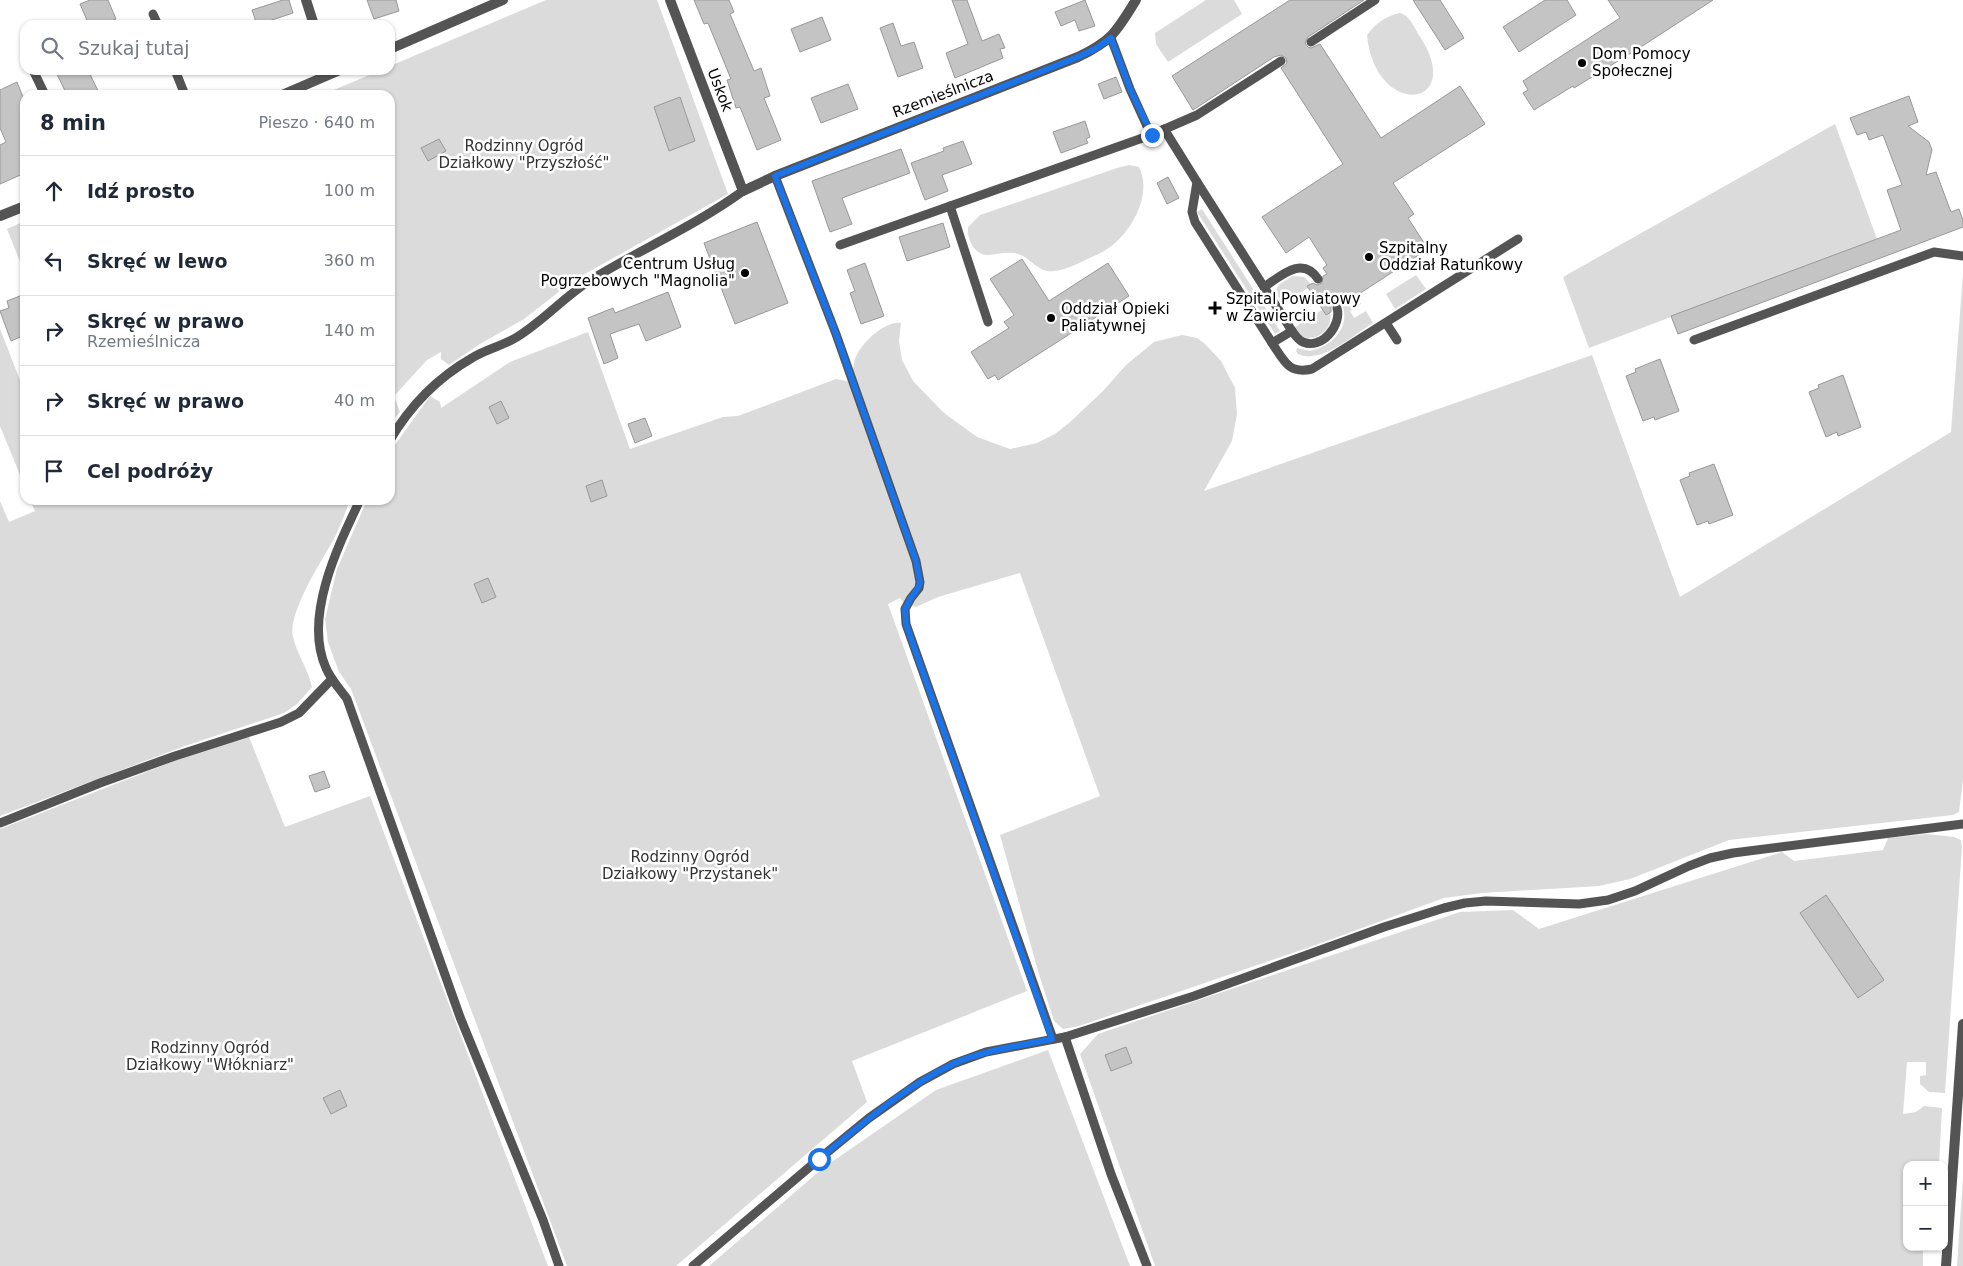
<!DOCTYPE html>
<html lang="pl">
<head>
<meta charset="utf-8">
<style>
  body { margin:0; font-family:"DejaVu Sans",sans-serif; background:#f2f2f3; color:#1f2937 }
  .controls { position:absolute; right:15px; bottom:15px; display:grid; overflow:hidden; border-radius:10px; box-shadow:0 1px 4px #0004 }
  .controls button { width:45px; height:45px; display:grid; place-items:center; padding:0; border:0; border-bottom:1px solid #e0e1e3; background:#fff; color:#1f2937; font:25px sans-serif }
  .stop { position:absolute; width:15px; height:15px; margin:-11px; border:4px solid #1a73e8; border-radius:50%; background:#fff }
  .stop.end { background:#1a73e8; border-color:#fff; box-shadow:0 1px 5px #0008 }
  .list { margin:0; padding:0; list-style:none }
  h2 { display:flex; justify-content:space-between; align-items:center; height:65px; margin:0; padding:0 20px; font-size:21px }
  h2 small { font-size:16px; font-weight:400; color:#747a83 }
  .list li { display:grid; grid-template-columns:32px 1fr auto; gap:15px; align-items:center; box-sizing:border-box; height:70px; padding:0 20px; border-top:1px solid #e0e1e3 }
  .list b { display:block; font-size:19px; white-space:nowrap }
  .list p { margin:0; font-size:16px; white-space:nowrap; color:#747a83 }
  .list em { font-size:16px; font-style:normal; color:#747a83 }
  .icon { flex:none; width:28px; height:28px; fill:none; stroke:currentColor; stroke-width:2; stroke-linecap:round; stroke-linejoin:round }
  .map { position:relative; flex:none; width:1963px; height:1266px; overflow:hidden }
  .search { position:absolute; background:#fff; box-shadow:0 1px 4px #0004; left:20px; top:20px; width:375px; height:55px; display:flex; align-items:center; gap:12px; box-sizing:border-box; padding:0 18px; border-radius:15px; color:#747a83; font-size:19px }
  .panel { position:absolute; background:#fff; box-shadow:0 1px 4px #0004; left:20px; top:90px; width:375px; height:415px; border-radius:15px }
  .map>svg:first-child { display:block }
  .green { fill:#dbdbdb }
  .building { fill:#c4c4c4; stroke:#989898 }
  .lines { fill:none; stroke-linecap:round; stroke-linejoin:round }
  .service { stroke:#545454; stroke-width:9 }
  .minor { stroke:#545454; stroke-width:10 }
  .tertiary { stroke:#545454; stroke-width:10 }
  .route { stroke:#1a73e8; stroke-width:6 }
  .poi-dot { fill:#000; stroke:#fff; stroke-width:2 }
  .labels { text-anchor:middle; stroke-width:5; stroke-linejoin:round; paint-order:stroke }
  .poi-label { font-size:15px; fill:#000; stroke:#fff; text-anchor:start }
  .street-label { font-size:15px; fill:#000; stroke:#fff }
  .park-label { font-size:15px; fill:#323232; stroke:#fff }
</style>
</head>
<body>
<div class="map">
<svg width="1963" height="1266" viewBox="0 0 1963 1266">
  <rect width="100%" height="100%" fill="#fff"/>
  <g class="green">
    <path d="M 546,0 L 657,0 L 728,194 L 574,280 L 524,319 L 480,344 L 449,365 L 441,359 L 441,352 L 427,360 L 394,396 L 400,412 L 390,424 L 390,95 L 322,95 L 381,70 L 390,70 L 390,66 Z"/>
    <path d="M 1206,0 L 1234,0 L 1242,14 L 1168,62 L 1156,44 L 1155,33 Z"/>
    <path d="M 1399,13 C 1409,14 1414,27 1419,35 C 1468,109 1375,120 1367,35 C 1376,23 1385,17 1399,13 Z"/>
    <path d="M 1835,124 L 1877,239 L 1589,348 L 1563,277 Z"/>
    <path d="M 1129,165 L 1139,167 C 1153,194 1131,234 1107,249 C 1100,254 1091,257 1083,261 C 1073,266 1058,273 1047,271 C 1034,268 1027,254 1013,253 C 1004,252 996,255 987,255 C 973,254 967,238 968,227 L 980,215 L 1117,168 Z"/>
    <path d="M 1202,209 L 1280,331 L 1275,334 L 1197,212 Z"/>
    <path d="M 25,221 L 25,274 L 7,229 Z"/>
    <path d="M 1963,273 L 1963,780 L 1959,812 L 1953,815 L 1729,840 L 1630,879 L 1599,886 L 1482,893 L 1444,898 L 1313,946 L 1079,1026 L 1063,1029 L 1054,1021 L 1038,971 L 1000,835 L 1100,796 L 1020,573 L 938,597 L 916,607 L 905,604 L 900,598 L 888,604 L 1027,991 L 852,1061 L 867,1102 L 676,1266 L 567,1266 L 351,689 L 339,672 L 328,642 L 325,619 L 337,569 L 367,500 L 390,500 L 390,452 L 430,396 L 440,402 L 441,408 L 510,362 L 588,332 L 630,449 L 723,417 L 738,416 L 836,379 L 851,382 C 852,375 853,366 855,359 C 860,344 885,320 901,323 L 899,341 L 902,360 L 913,381 L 944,413 L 977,437 L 1010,449 L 1037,443 L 1055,434 L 1069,423 L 1103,391 L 1126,365 L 1154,342 L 1182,335 L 1197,338 L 1205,344 L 1221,361 L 1235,388 L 1237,414 L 1232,441 L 1204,491 L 1592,355 L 1680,597 L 1951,432 Z"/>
    <path d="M 1416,275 L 1426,289 L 1395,309 L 1386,294 Z"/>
    <path d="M 1293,276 L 1304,277 L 1311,284 L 1307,286 L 1308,288 L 1283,304 C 1271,287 1276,286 1293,276 Z"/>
    <path d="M 1356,296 L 1361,304 L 1350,311 L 1354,318 L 1366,311 L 1373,323 C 1354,335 1320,365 1298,354 L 1296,351 L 1297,348 C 1302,349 1308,352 1313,350 C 1333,346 1351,325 1342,305 Z"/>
    <path d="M 1322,310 L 1326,315 L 1330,312 C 1334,331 1314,344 1298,335 L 1295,327 Z"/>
    <path d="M 0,329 L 25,393 L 25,487 L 0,426 Z"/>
    <path d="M 30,500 L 350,500 C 345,513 340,527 334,539 C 322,560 287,614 293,637 C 297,654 308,669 312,687 L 297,704 L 284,713 L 182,747 L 0,816 L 0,501 L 9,522 L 35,511 Z"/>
    <path d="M 249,737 L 285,827 L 370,796 L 548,1266 L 0,1266 L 0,829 L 195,753 Z"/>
    <path d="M 1927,834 L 1954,837 L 1961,840 L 1962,847 L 1945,1093 L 1929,1092 L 1920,1084 L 1920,1076 L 1926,1075 L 1926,1062 L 1907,1062 L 1903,1114 L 1916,1112 L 1924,1106 L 1942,1108 L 1939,1165 L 1907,1165 L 1907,1247 L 1923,1247 L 1923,1266 L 1155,1266 L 1080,1054 L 1098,1034 L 1460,912 L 1513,910 L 1539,929 L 1782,852 L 1794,861 L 1883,850 L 1888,838 Z"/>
    <path d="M 1048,1050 L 1130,1266 L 709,1266 L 823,1168 L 936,1090 Z"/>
    <path d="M 1963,1177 L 1963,1266 L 1957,1266 Z"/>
  </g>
  <g class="building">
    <path d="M 90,0 L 108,0 L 116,19 L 102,25 L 89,25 L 80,4 Z"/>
    <path d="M 283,0 L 289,0 L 293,13 L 257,25 L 252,10 Z"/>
    <path d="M 367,0 L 396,0 L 399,11 L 374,19 Z"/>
    <path d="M 694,0 L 729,0 L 734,12 L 730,14 L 754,71 L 761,68 L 770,96 L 764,98 L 781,140 L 757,150 L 740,107 L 736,108 L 727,80 L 731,79 L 708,23 L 704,24 Z"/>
    <path d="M 952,0 L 967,0 L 982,41 L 999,34 L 1005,48 L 1000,49 L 1003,58 L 955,78 L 946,53 L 968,44 Z"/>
    <path d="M 1085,0 L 1095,26 L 1079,31 L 1075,20 L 1061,26 L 1055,12 Z"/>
    <path d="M 1290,0 L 1364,0 L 1308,37 L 1305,43 L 1308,47 L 1311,48 L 1320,44 L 1381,138 L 1460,86 L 1485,124 L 1393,183 L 1414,214 L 1408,218 L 1428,249 L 1342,305 L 1339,302 L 1334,303 L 1331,306 L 1331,312 L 1326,315 L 1307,286 L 1313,283 L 1317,285 L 1322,283 L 1323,276 L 1327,274 L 1323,268 L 1327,265 L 1309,237 L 1286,253 L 1262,217 L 1343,164 L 1281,68 L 1287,63 L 1286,58 L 1281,55 L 1274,57 L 1193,110 L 1172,76 Z"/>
    <path d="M 1413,0 L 1440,0 L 1464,38 L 1445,50 Z"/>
    <path d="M 1545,0 L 1567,0 L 1576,15 L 1519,52 L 1503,27 Z"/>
    <path d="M 1608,0 L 1713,0 L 1644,45 L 1574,88 L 1573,86 L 1534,110 L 1523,93 L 1528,90 L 1523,81 L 1620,18 Z"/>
    <path d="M 822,17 L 831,40 L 800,52 L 791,29 Z"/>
    <path d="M 893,23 L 901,46 L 914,42 L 923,68 L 898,77 L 880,28 Z"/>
    <path d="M 55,70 L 88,70 L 100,95 L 67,95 Z"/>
    <path d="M 1116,77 L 1122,92 L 1104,99 L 1098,84 Z"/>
    <path d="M 17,82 L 25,102 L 25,173 L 0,184 L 0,145 L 6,142 L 0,128 L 0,90 Z"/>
    <path d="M 848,84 L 858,109 L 821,123 L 811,98 Z"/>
    <path d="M 1909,96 L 1918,122 L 1908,126 L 1929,142 L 1932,150 L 1926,175 L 1936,172 L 1951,212 L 1959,209 L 1963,220 L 1963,227 L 1678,334 L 1671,316 L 1901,230 L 1887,190 L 1902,185 L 1883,135 L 1869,140 L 1866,132 L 1857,135 L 1850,118 Z"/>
    <path d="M 680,97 L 695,141 L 669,151 L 654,107 Z"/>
    <path d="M 1085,121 L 1090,137 L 1086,139 L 1088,143 L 1061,153 L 1053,132 Z"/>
    <path d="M 439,139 L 446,151 L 428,161 L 421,148 Z"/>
    <path d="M 963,141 L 972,164 L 942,175 L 948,191 L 925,200 L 911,163 L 944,151 L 943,148 Z"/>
    <path d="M 901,149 L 910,173 L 842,198 L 852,224 L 830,232 L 812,181 Z"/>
    <path d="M 1168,177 L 1179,198 L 1167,204 L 1157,183 Z"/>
    <path d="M 757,222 L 788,303 L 735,324 L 704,243 Z"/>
    <path d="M 943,223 L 950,247 L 907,261 L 899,237 Z"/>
    <path d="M 1022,259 L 1049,301 L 1108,263 L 1129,296 L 998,380 L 995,375 L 988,379 L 971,352 L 1009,328 L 1004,322 L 1014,315 L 990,279 Z"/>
    <path d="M 865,263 L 884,316 L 861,324 L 850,293 L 855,291 L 847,270 Z"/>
    <path d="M 668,292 L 681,327 L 646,341 L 639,324 L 610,334 L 618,358 L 604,364 L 588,318 L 613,308 L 615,313 Z"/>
    <path d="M 25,294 L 25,335 L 11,341 L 0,311 L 9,308 L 7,301 Z"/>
    <path d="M 1660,359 L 1679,411 L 1655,420 L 1654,417 L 1643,421 L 1626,376 L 1636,372 L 1635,369 Z"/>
    <path d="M 1843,375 L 1861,427 L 1838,436 L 1837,432 L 1826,437 L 1809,392 L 1819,388 L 1818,385 Z"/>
    <path d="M 501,401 L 509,418 L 497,424 L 489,407 Z"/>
    <path d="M 645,418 L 652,436 L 635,443 L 628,424 Z"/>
    <path d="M 1714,464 L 1733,515 L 1709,524 L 1708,521 L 1697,525 L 1680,480 L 1690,476 L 1689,473 Z"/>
    <path d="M 602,480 L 607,496 L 591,502 L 586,486 Z"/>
    <path d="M 488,578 L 496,597 L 482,603 L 474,584 Z"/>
    <path d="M 324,771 L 330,787 L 315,792 L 309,776 Z"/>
    <path d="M 1826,895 L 1884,980 L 1858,998 L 1800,913 Z"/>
    <path d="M 1126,1047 L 1132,1063 L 1111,1071 L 1105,1055 Z"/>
    <path d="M 340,1090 L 347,1106 L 331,1114 L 323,1098 Z"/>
  </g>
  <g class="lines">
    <g class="service">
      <path d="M 153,14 L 158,25"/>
      <path d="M 1111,38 L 1130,89 L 1151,135"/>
      <path d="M 1311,42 L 1375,0"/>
      <path d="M 175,70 L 185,95"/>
      <path d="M 34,72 L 45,95"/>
      <path d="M 1164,129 L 1197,182 L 1192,212 L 1195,222 L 1274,346 C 1285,363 1290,374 1312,369 L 1518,239"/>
      <path d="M 775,176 L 836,334 L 916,561 L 920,582 L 919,588 L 911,598 L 905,609 L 906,624 L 1053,1039"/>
      <path d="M 1197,182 L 1292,331 L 1272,343"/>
      <path d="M 950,206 L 988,322"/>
      <path d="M 840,245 L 1151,135 L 1197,115 L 1281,61"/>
      <path d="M 1264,287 C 1281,276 1302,255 1318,279"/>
      <path d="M 1386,323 L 1397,340"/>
      <path d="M 1292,331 C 1295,335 1298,340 1303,342 C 1322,350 1342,325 1337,308"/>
      <path d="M 1694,340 L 1934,252 L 1963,256"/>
      <path d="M 390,440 C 410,406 437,378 472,358 C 486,349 503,346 517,337 C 543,321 563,298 589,281 C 639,250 695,226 743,191"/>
      <path d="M 360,500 C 338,546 303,617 326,668 C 331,680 340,689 347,699 L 460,1017 L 543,1220 L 559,1266"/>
      <path d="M 0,823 L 100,783 L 175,756 L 281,722 L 299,713 L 332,679"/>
      <path d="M 1065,1037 L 1111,1174 L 1147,1266"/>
      <path d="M 693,1266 L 819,1159 L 869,1118 L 920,1082 L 953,1064 L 986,1052 L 1065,1037 L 1194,996 L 1384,927 L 1444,908 L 1465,903 L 1486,901 L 1579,904 L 1608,900 L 1635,891 L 1689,866 L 1710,858 L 1733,853 L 1963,824"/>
    </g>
    <g class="minor">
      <path d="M 306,0 L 314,25"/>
      <path d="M 670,0 L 743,191 L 775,176 L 1078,57 C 1112,41 1117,31 1136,0"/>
      <path d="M 390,49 L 503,0"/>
      <path d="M 282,95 L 340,70"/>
      <path d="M 0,216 L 25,206"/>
    </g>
    <path class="tertiary" d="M 1946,1266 L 1963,1024"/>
  </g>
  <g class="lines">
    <path class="route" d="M 819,1159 C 861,1125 904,1087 953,1064 C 984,1050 1019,1046 1052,1039 L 906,624 L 905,609 L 911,598 L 918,588 L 920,582 L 916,561 L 836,334 L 775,176 L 1078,57 L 1095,49 L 1111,38 L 1130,89 L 1152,135"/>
  </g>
  <g class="poi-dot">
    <circle cx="1582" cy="63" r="5"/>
    <circle cx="1369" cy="257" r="5"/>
    <circle cx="745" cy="273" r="5"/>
    <path d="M1212.5 300.5h5v5h5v5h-5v5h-5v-5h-5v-5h5z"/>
    <circle cx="1051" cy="318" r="5"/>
  </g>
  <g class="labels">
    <g class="poi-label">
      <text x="1592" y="59">Dom Pomocy<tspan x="1592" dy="17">Społecznej</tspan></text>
      <text x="1379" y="253">Szpitalny<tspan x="1379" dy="17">Oddział Ratunkowy</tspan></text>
      <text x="735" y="269" text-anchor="end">Centrum Usług<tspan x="735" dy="17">Pogrzebowych "Magnolia"</tspan></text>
      <text x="1226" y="304">Szpital Powiatowy<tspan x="1226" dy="17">w Zawierciu</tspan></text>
      <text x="1061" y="314">Oddział Opieki<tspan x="1061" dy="17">Paliatywnej</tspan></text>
    </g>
    <g class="street-label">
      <text transform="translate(720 90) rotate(69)" y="5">Uskok</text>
      <text transform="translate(943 94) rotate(-21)" y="5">Rzemieślnicza</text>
    </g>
    <g class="park-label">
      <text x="524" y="151">Rodzinny Ogród<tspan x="524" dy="17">Działkowy "Przyszłość"</tspan></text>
      <text x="690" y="862">Rodzinny Ogród<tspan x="690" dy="17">Działkowy "Przystanek"</tspan></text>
      <text x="210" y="1053">Rodzinny Ogród<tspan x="210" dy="17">Działkowy "Włókniarz"</tspan></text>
    </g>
  </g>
</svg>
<div class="controls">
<button>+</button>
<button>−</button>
</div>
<div class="stop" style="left:819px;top:1159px"></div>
<div class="stop end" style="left:1152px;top:135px"></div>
<div class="search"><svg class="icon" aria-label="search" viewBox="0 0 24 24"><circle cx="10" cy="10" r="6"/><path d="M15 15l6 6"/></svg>Szukaj tutaj</div>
<section class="panel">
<h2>8 min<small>Pieszo · 640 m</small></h2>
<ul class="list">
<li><svg class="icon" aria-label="ahead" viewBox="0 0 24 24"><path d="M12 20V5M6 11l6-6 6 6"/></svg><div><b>Idź prosto</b></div><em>100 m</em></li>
<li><svg class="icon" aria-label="left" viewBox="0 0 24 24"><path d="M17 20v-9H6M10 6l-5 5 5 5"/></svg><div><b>Skręć w lewo</b></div><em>360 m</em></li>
<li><svg class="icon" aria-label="right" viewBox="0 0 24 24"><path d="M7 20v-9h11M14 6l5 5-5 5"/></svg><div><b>Skręć w prawo</b><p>Rzemieślnicza</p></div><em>140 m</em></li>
<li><svg class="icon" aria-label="right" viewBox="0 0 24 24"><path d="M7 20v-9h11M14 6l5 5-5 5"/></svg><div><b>Skręć w prawo</b></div><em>40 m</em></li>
<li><svg class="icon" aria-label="arrive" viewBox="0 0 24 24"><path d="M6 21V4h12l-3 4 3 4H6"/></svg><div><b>Cel podróży</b></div></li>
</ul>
</section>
</div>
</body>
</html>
